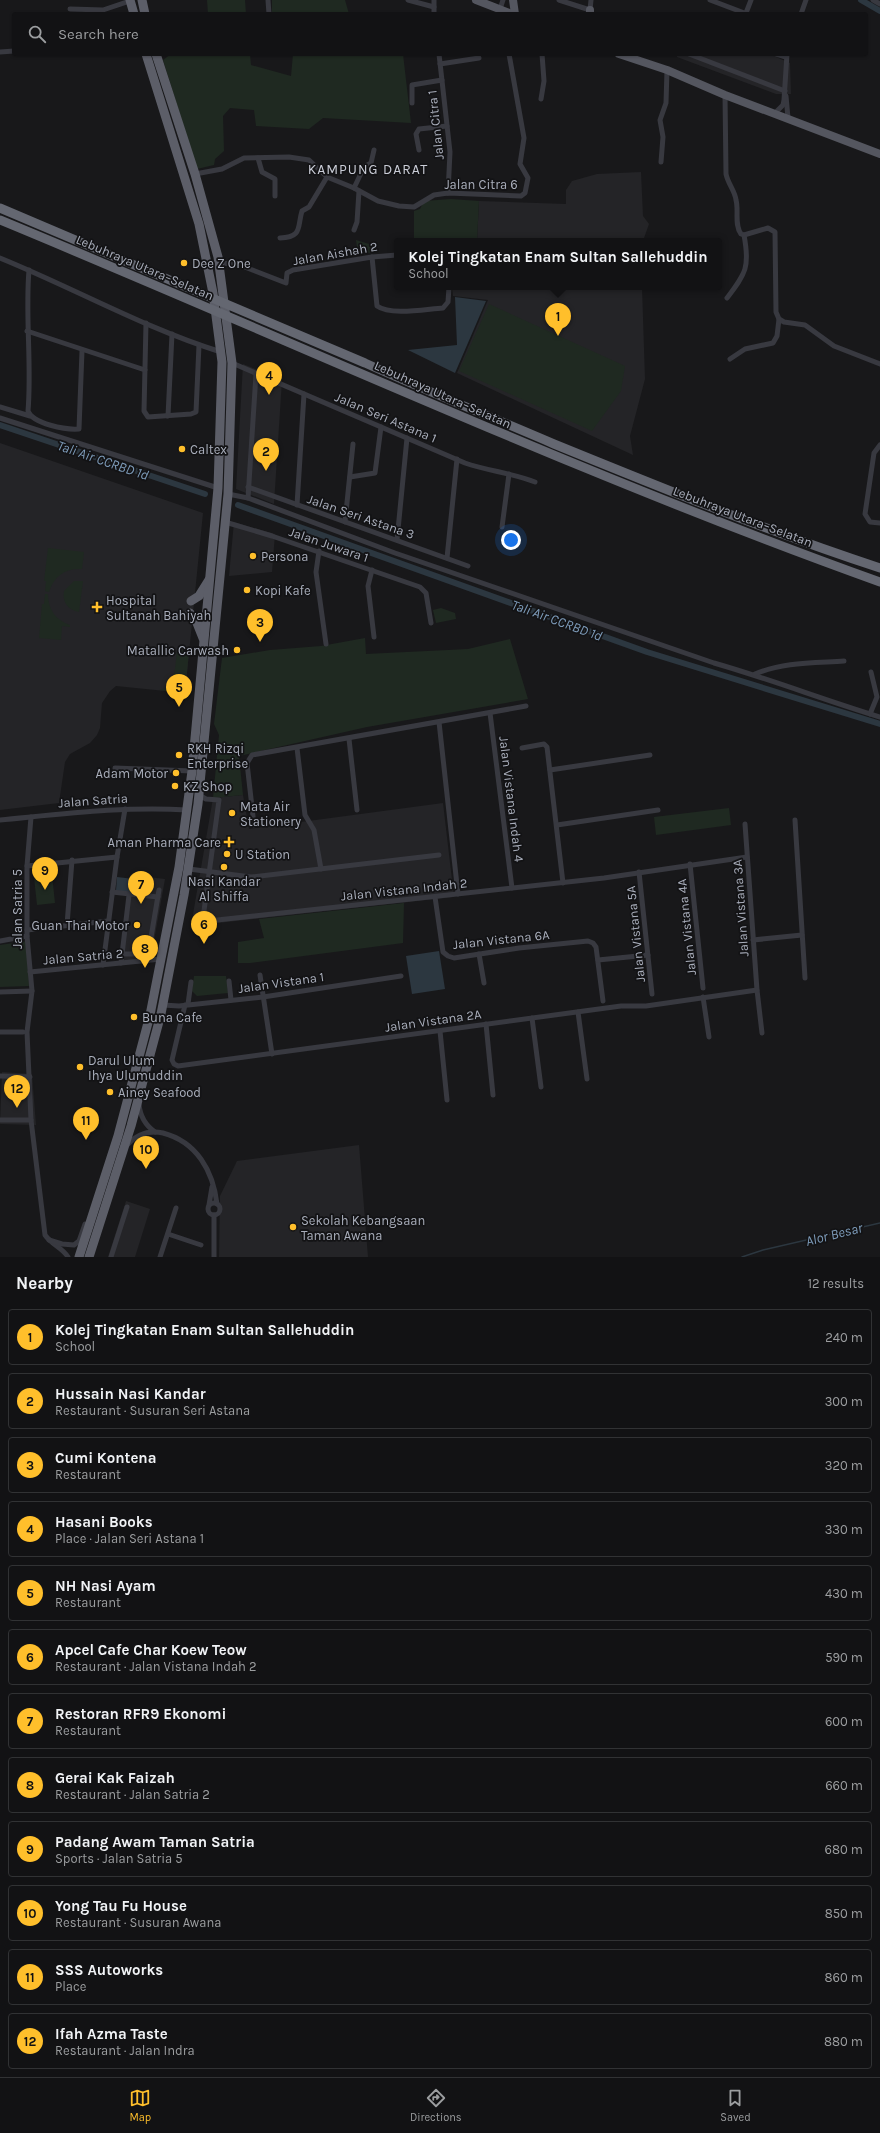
<!DOCTYPE html>
<html lang="en">
<head>
<meta charset="utf-8">
<style>
  body { margin:0; font-family:Karla,sans-serif; background:#1f2022; color:#f1f3f6 }
  .you { position:absolute; left:511px; top:540px; width:14px; height:14px; margin:-10px; border:3px solid #fff; border-radius:50%; background:#1a73e8; box-shadow:0 0 0 6px #1a73e833 }
  .badge { display:grid; place-items:center; width:26px; height:26px; border-radius:50%; background:#ffbf2b; color:#111; font-size:13px; font-weight:700 }
  .pin { position:absolute; translate:-50% -33px; filter:drop-shadow(0 1px 2px #0008) }
  .pin::after { content:''; position:absolute; top:21px; width:14px; height:12px; background:inherit; clip-path:polygon(0 0,100% 0,50% 100%) }
  .popup { position:absolute; left:394px; top:238px; width:328px; height:52px; box-sizing:border-box; display:grid; place-content:center; border-radius:4px; background:#121214; filter:drop-shadow(0 1px 3px #0005); font-size:13px; white-space:nowrap; color:#9c9ea0 }
  .popup b { font-size:15px; color:#f1f3f6 }
  .popup::after { content:''; position:absolute; left:50%; top:100%; margin-left:-8px; border:8px solid transparent; border-top-color:#121214 }
  .list { margin:0; padding:0; list-style:none }
  h2 { display:flex; justify-content:space-between; align-items:center; height:52px; margin:0; padding:0 16px; font-size:17px }
  h2 small { font-size:13px; font-weight:400; color:#9c9ea0 }
  .list li { display:grid; grid-template-columns:26px 1fr auto; gap:12px; align-items:center; box-sizing:border-box; height:56px; margin:0 8px 8px; padding:0 8px; border:1px solid #313234; border-radius:4px }
  .list b { display:block; font-size:15px; white-space:nowrap }
  .list p { margin:0; font-size:13px; white-space:nowrap; color:#9c9ea0 }
  .list em { font-size:13px; font-style:normal; color:#9c9ea0 }
  .icon { flex:none; width:22px; height:22px; fill:none; stroke:currentColor; stroke-width:2; stroke-linecap:round; stroke-linejoin:round }
  .map { position:relative; flex:none; width:880px; height:1257px; overflow:hidden }
  .search { position:absolute; background:#121214; box-shadow:0 1px 3px #0004; left:12px; right:12px; top:12px; height:44px; display:flex; align-items:center; gap:10px; box-sizing:border-box; padding:0 14px; border-radius:4px; color:#9c9ea0; font-size:15px }
  .sheet { height:820px; background:#121214 }
  nav { display:flex; justify-content:space-around; align-items:center; box-sizing:border-box; height:56px; border-top:1px solid #313234; background:#121214; font-size:11px; color:#9c9ea0 }
  nav a { display:grid; justify-items:center; gap:2px }
  nav .on { color:#ffbf2b }
  .map>svg:first-child { display:block }
  .built { fill:#242427 }
  .green { fill:#1f2921 }
  .water { fill:#2c3740 }
  .lines { fill:none; stroke-linecap:round; stroke-linejoin:round }
  .stream { stroke:#2c3740; stroke-width:1.5 }
  .canal { stroke:#2c3740; stroke-width:6 }
  .minor { stroke:#383940; stroke-width:5 }
  .primary { stroke:#54565f; stroke-width:8 }
  .trunk { stroke:#5c5e68; stroke-width:9 }
  .motorway { stroke:#646771; stroke-width:9 }
  .poi-dot { fill:#ffbf2b; stroke:#131315; stroke-width:1.5 }
  .labels { text-anchor:middle; stroke-width:3.5; stroke-linejoin:round; paint-order:stroke }
  .street-label { font-size:13px; fill:#a9aebb; stroke:#131315 }
  .poi-label { font-size:13px; fill:#a9aebb; stroke:#131315; text-anchor:start }
  .neighbourhood-label { font-size:14px; letter-spacing:1px; fill:#cacdd7; stroke:#131315 }
  .water-label { font-size:14px; font-style:italic; fill:#7d9bb9; stroke:#131315 }
</style>
</head>
<body>
<div class="map">
<svg width="880" height="1257" viewBox="0 0 880 1257">
  <rect width="100%" height="100%" fill="#18181a"/>
  <g class="built">
    <path d="M 677,54 L 769,54 L 790,63 L 791,94 L 776,94 L 677,57 Z"/>
    <path d="M 641,172 L 643,216 L 649,224 L 643,241 L 477,241 L 479,201 L 566,204 L 566,190 L 572,181 L 597,174 Z"/>
    <path d="M 452,287 L 642,287 L 645,379 L 630,436 L 633,455 L 457,373 L 488,300 L 453,296 Z"/>
    <path d="M 243,364 L 282,380 L 274,504 L 236,489 Z"/>
    <path d="M 0,443 L 203,513 L 185,693 L 116,686 L 110,691 L 102,703 L 100,728 L 97,735 L 90,743 L 70,754 L 65,762 L 59,803 L 0,810 Z"/>
    <path d="M 234,522 L 275,534 L 272,572 L 229,576 Z"/>
    <path d="M 243,795 L 249,829 L 443,803 L 454,897 L 191,926 L 213,798 Z"/>
    <path d="M 130,875 L 165,879 L 150,963 L 120,964 Z"/>
    <path d="M 2,1072 L 32,1074 L 36,1125 L 0,1124 Z"/>
    <path d="M 359,1145 L 368,1257 L 219,1257 L 220,1196 L 237,1161 Z"/>
    <path d="M 126,1201 L 150,1209 L 135,1257 L 108,1257 Z"/>
  </g>
  <g class="green">
    <path d="M 207,0 L 245,0 L 246,14 L 208,14 Z"/>
    <path d="M 272,0 L 345,0 L 349,14 L 272,14 Z"/>
    <path d="M 171,54 L 250,54 L 251,65 L 291,76 L 293,54 L 403,54 L 411,123 L 323,118 L 309,129 L 256,126 L 254,110 L 230,108 L 223,116 L 224,151 L 215,159 L 214,165 L 197,169 L 163,60 Z"/>
    <path d="M 451,199 L 479,201 L 477,241 L 414,241 L 414,211 L 420,209 L 424,201 Z"/>
    <path d="M 356,240 L 376,246 L 377,252 L 358,254 Z"/>
    <path d="M 489,304 L 625,366 L 621,391 L 592,431 L 459,371 Z"/>
    <path d="M 48,548 L 84,552 L 82,569 C 65,568 54,576 49,592 L 45,591 L 46,581 L 44,581 Z"/>
    <path d="M 74,581 L 83,581 L 79,612 C 68,610 62,602 64,591 Z"/>
    <path d="M 45,594 L 48,594 C 48,610 56,620 70,625 L 70,627 L 62,626 L 61,640 L 39,638 L 42,604 L 44,604 Z"/>
    <path d="M 441,608 L 455,613 L 456,619 L 436,623 L 433,610 Z"/>
    <path d="M 365,638 L 366,654 L 468,649 L 510,639 L 528,699 L 367,727 L 239,756 L 243,795 L 213,798 L 219,735 L 214,724 L 222,658 L 270,650 L 321,646 Z"/>
    <path d="M 177,650 L 189,651 L 185,693 L 159,690 C 177,687 175,664 177,650 Z"/>
    <path d="M 729,808 L 731,825 L 656,835 L 654,817 Z"/>
    <path d="M 52,875 L 55,903 L 37,905 L 34,877 Z"/>
    <path d="M 404,903 L 403,943 L 250,963 L 238,963 L 238,942 L 264,938 L 259,919 Z"/>
    <path d="M 27,941 L 29,986 L 0,987 L 0,945 Z"/>
    <path d="M 194,976 L 226,976 L 228,993 L 197,996 L 192,991 Z"/>
  </g>
  <g class="water">
    <path d="M 455,297 L 486,301 L 455,373 L 408,350 L 457,345 Z"/>
    <path d="M 117,877 L 151,881 L 149,895 L 116,891 Z"/>
    <path d="M 439,951 L 445,989 L 412,994 L 406,956 Z"/>
  </g>
  <g class="lines">
    <path class="stream" d="M 742,1257 L 763,1250 L 880,1223"/>
    <g class="canal">
      <path d="M 861,0 L 880,11"/>
      <path d="M 0,425 L 205,494"/>
      <path d="M 238,505 L 647,652 L 880,724"/>
    </g>
    <g class="minor">
      <path d="M 268,0 L 269,14"/>
      <path d="M 408,0 L 434,7"/>
      <path d="M 434,0 L 434,14"/>
      <path d="M 559,0 L 590,10 L 591,0"/>
      <path d="M 710,0 L 747,14"/>
      <path d="M 873,0 L 880,4"/>
      <path d="M 70,9 L 103,10 L 130,1"/>
      <path d="M 500,9 L 503,0"/>
      <path d="M 746,13 L 751,0"/>
      <path d="M 801,14 L 806,0"/>
      <path d="M 0,52 L 14,51"/>
      <path d="M 439,54 L 450,152 L 448,193"/>
      <path d="M 689,54 L 785,91"/>
      <path d="M 776,54 L 786,57"/>
      <path d="M 440,64 L 479,58"/>
      <path d="M 725,95 L 726,174 C 728,184 735,191 736,200 C 739,211 734,224 741,234 L 744,235 L 768,228 L 775,232 L 776,312 L 779,319 L 784,322 L 805,325 L 834,346 L 880,364"/>
      <path d="M 786,96 L 788,118"/>
      <path d="M 541,99 L 544,81 L 542,54"/>
      <path d="M 412,103 L 412,85 L 442,80"/>
      <path d="M 775,113 L 783,105 L 784,100 L 787,54"/>
      <path d="M 419,150 L 416,134 L 419,129 L 447,126"/>
      <path d="M 258,158 L 262,172 L 275,179 L 275,196"/>
      <path d="M 661,162 L 663,137 L 660,120 L 666,103 L 667,70"/>
      <path d="M 195,174 L 222,169 L 244,158 L 289,157 L 309,160 L 327,177 L 354,188 L 378,201 L 399,206 L 414,207 L 434,195 L 448,193 L 521,196 L 525,193 L 528,178 L 520,164 L 524,138 L 509,54"/>
      <path d="M 354,188 L 364,167 L 371,163 L 374,150"/>
      <path d="M 354,230 L 357,222 L 359,191"/>
      <path d="M 280,238 C 303,237 297,227 302,211 L 309,207 L 327,177"/>
      <path d="M 372,257 L 377,306 C 391,316 426,309 443,308 L 448,302 L 449,287"/>
      <path d="M 0,258 C 74,288 144,328 221,352"/>
      <path d="M 219,263 L 237,264 L 286,283 L 287,273 L 293,270 L 372,257 L 397,255"/>
      <path d="M 29,270 C 25,317 32,364 28,411 C 33,424 66,430 79,429 L 82,351"/>
      <path d="M 727,298 C 746,273 750,267 744,235"/>
      <path d="M 146,323 L 144,411 L 148,417 L 191,414 L 196,412 L 199,345"/>
      <path d="M 27,331 L 145,370"/>
      <path d="M 730,359 L 745,349 L 773,343 L 777,336 L 779,319"/>
      <path d="M 232,363 L 465,463 C 488,471 512,473 535,482"/>
      <path d="M 0,407 L 30,416"/>
      <path d="M 168,416 L 172,334"/>
      <path d="M 0,418 L 218,488"/>
      <path d="M 880,445 L 874,453 L 865,514 L 870,522 L 880,523"/>
      <path d="M 350,477 L 375,473 L 381,427"/>
      <path d="M 248,487 L 468,566"/>
      <path d="M 228,494 L 248,498 L 395,553 L 714,663 C 770,679 824,700 880,717"/>
      <path d="M 248,498 L 256,374"/>
      <path d="M 297,505 L 304,394"/>
      <path d="M 225,522 L 272,536 L 420,587 L 426,593 L 431,623"/>
      <path d="M 345,522 L 353,444"/>
      <path d="M 502,527 L 509,474"/>
      <path d="M 397,540 L 407,438"/>
      <path d="M 319,551 L 316,572 L 326,644"/>
      <path d="M 447,558 L 457,459"/>
      <path d="M 372,570 L 368,586 L 374,637"/>
      <path d="M 755,674 C 783,662 814,663 844,661"/>
      <path d="M 490,713 L 512,888"/>
      <path d="M 870,714 L 877,697 L 871,672"/>
      <path d="M 439,722 L 458,894"/>
      <path d="M 349,739 L 357,810"/>
      <path d="M 297,748 L 305,815 L 314,830 L 321,869"/>
      <path d="M 522,748 L 544,744 L 547,747 L 563,883"/>
      <path d="M 115,768 L 192,771"/>
      <path d="M 550,770 L 650,755"/>
      <path d="M 199,795 L 206,799 L 219,800 L 203,918 L 208,921 L 604,878 L 747,857"/>
      <path d="M 31,817 L 27,866 L 27,936 L 32,991 L 27,1032 L 31,1120 L 45,1235 C 52,1245 63,1248 68,1257"/>
      <path d="M 0,820 C 63,814 125,806 187,810"/>
      <path d="M 795,820 L 805,978"/>
      <path d="M 745,824 L 757,990 L 762,1033"/>
      <path d="M 254,825 L 247,763 L 252,755 L 526,706"/>
      <path d="M 557,825 L 658,810"/>
      <path d="M 690,864 L 703,988"/>
      <path d="M 27,866 L 117,857"/>
      <path d="M 189,869 L 251,877 L 439,855"/>
      <path d="M 639,872 L 652,994"/>
      <path d="M 112,892 L 158,897"/>
      <path d="M 435,897 L 443,952 L 448,956 L 454,958 L 519,948 L 588,941 L 593,943 L 596,947 L 603,1001"/>
      <path d="M 67,925 L 72,860"/>
      <path d="M 27,930 L 108,921"/>
      <path d="M 753,940 L 802,935"/>
      <path d="M 0,941 L 27,936"/>
      <path d="M 122,954 L 148,954"/>
      <path d="M 479,954 L 484,983"/>
      <path d="M 598,960 L 648,955"/>
      <path d="M 147,961 L 159,890"/>
      <path d="M 121,963 L 129,895"/>
      <path d="M 103,965 L 117,857 L 125,809"/>
      <path d="M 30,972 L 161,959"/>
      <path d="M 260,975 L 272,1054"/>
      <path d="M 229,981 L 231,1000"/>
      <path d="M 0,992 L 32,991"/>
      <path d="M 703,997 L 709,1037"/>
      <path d="M 188,1004 L 191,982"/>
      <path d="M 163,1005 L 179,1006 L 263,997 L 401,976"/>
      <path d="M 185,1005 L 172,1060 L 174,1064 L 178,1066 L 621,1006 L 646,1006 L 757,990"/>
      <path d="M 578,1012 L 587,1079"/>
      <path d="M 532,1018 L 541,1087"/>
      <path d="M 486,1024 L 493,1095"/>
      <path d="M 440,1031 L 447,1100"/>
      <path d="M 0,1032 L 23,1032"/>
      <path d="M 0,1076 L 30,1077"/>
      <path d="M 139,1104 C 140,1116 145,1125 155,1132"/>
      <path d="M 0,1120 L 31,1120"/>
      <path d="M 127,1145 C 137,1134 149,1130 163,1133 C 197,1142 213,1171 217,1204"/>
      <circle cx="214" cy="1209" r="6"/>
      <path d="M 209,1205 L 212,1187"/>
      <path d="M 168,1234 L 201,1245"/>
      <path d="M 49,1240 L 62,1244 L 74,1245 L 79,1241 L 85,1224"/>
      <path d="M 111,1257 L 127,1207"/>
      <path d="M 160,1257 L 176,1208"/>
      <path d="M 214,1257 L 214,1215"/>
    </g>
    <g class="primary">
      <path d="M 476,0 L 512,14"/>
      <path d="M 513,0 L 515,14"/>
      <path d="M 590,14 L 590,10"/>
      <path d="M 619,54 L 667,70 L 725,95 L 880,154"/>
    </g>
    <g class="trunk">
      <path d="M 130,0 L 134,14"/>
      <path d="M 142,0 L 145,14"/>
      <path d="M 191,601 L 199,596 L 209,580"/>
      <path d="M 190,613 L 197,623 L 203,638"/>
      <path d="M 79,1257 L 118,1136 L 150,1015 L 179,867 L 192,771 L 218,488 L 222,362 L 213,293 L 199,224 L 146,54"/>
      <path d="M 89,1257 L 131,1126 L 161,1014 L 184,895 L 198,804 L 228,494 L 232,363 L 218,257 L 195,174 L 156,54"/>
    </g>
    <g class="motorway">
      <path d="M 0,208 L 365,363 C 427,391 491,417 554,444 C 662,488 770,532 880,568"/>
      <path d="M 0,220 C 293,341 581,475 880,582"/>
    </g>
  </g>
  <g class="poi-dot">
    <circle cx="184" cy="263" r="4"/>
    <circle cx="182" cy="449" r="4"/>
    <circle cx="253" cy="556" r="4"/>
    <circle cx="247" cy="590" r="4"/>
    <path d="M95 601h4v4h4v4h-4v4h-4v-4h-4v-4h4z"/>
    <circle cx="237" cy="650" r="4"/>
    <circle cx="179" cy="755" r="4"/>
    <circle cx="176" cy="773" r="4"/>
    <circle cx="175" cy="786" r="4"/>
    <circle cx="232" cy="813" r="4"/>
    <path d="M227 836h4v4h4v4h-4v4h-4v-4h-4v-4h4z"/>
    <circle cx="227" cy="854" r="4"/>
    <circle cx="224" cy="867" r="4"/>
    <circle cx="137" cy="925" r="4"/>
    <circle cx="134" cy="1017" r="4"/>
    <circle cx="80" cy="1067" r="4"/>
    <circle cx="110" cy="1092" r="4"/>
    <circle cx="293" cy="1227" r="4"/>
  </g>
  <g class="labels">
    <g class="street-label">
      <text transform="translate(435 125) rotate(-96)" y="5">Jalan Citra 1</text>
      <text x="481" y="189">Jalan Citra 6</text>
      <text transform="translate(335 253) rotate(-10)" y="5">Jalan Aishah 2</text>
      <text transform="translate(145 267) rotate(23)" y="5">Lebuhraya Utara–Selatan</text>
      <text transform="translate(443 394) rotate(24)" y="5">Lebuhraya Utara–Selatan</text>
      <text transform="translate(386 417) rotate(23)" y="5">Jalan Seri Astana 1</text>
      <text transform="translate(361 516) rotate(19)" y="5">Jalan Seri Astana 3</text>
      <text transform="translate(743 516) rotate(21)" y="5">Lebuhraya Utara–Selatan</text>
      <text transform="translate(329 544) rotate(19)" y="5">Jalan Juwara 1</text>
      <text transform="translate(512 799) rotate(83)" y="5">Jalan Vistana Indah 4</text>
      <text transform="translate(93 800) rotate(-4)" y="5">Jalan Satria</text>
      <text transform="translate(404 889) rotate(-6)" y="5">Jalan Vistana Indah 2</text>
      <text transform="translate(740 908) rotate(-94)" y="5">Jalan Vistana 3A</text>
      <text transform="translate(17 909) rotate(-90)" y="5">Jalan Satria 5</text>
      <text transform="translate(686 927) rotate(-96)" y="5">Jalan Vistana 4A</text>
      <text transform="translate(635 934) rotate(-96)" y="5">Jalan Vistana 5A</text>
      <text transform="translate(501 939) rotate(-6)" y="5">Jalan Vistana 6A</text>
      <text transform="translate(83 956) rotate(-5)" y="5">Jalan Satria 2</text>
      <text transform="translate(281 982) rotate(-8)" y="5">Jalan Vistana 1</text>
      <text transform="translate(433 1020) rotate(-8)" y="5">Jalan Vistana 2A</text>
    </g>
    <g class="poi-label">
      <text x="192" y="268">Dee Z One</text>
      <text x="190" y="454">Caltex</text>
      <text x="261" y="561">Persona</text>
      <text x="255" y="595">Kopi Kafe</text>
      <text x="106" y="605">Hospital<tspan x="106" dy="15">Sultanah Bahiyah</tspan></text>
      <text x="229" y="655" text-anchor="end">Matallic Carwash</text>
      <text x="187" y="753">RKH Rizqi<tspan x="187" dy="15">Enterprise</tspan></text>
      <text x="168" y="778" text-anchor="end">Adam Motor</text>
      <text x="183" y="791">KZ Shop</text>
      <text x="240" y="811">Mata Air<tspan x="240" dy="15">Stationery</tspan></text>
      <text x="221" y="847" text-anchor="end">Aman Pharma Care</text>
      <text x="235" y="859">U Station</text>
      <text x="224" y="886" text-anchor="middle">Nasi Kandar<tspan x="224" dy="15">Al Shiffa</tspan></text>
      <text x="129" y="930" text-anchor="end">Guan Thai Motor</text>
      <text x="142" y="1022">Buna Cafe</text>
      <text x="88" y="1065">Darul Ulum<tspan x="88" dy="15">Ihya Ulumuddin</tspan></text>
      <text x="118" y="1097">Ainey Seafood</text>
      <text x="301" y="1225">Sekolah Kebangsaan<tspan x="301" dy="15">Taman Awana</tspan></text>
    </g>
    <g class="neighbourhood-label">
      <text x="368" y="174">KAMPUNG DARAT</text>
    </g>
    <g class="water-label">
      <text transform="translate(103 460) rotate(19)" y="5">Tali Air CCRBD 1d</text>
      <text transform="translate(557 620) rotate(20)" y="5">Tali Air CCRBD 1d</text>
      <text transform="translate(834 1234) rotate(-14)" y="5">Alor Besar</text>
    </g>
  </g>
</svg>
<div class="you"></div>
<div class="pin badge" style="left:558px;top:336px">1</div>
<div class="popup"><b>Kolej Tingkatan Enam Sultan Sallehuddin</b>School</div>
<div class="pin badge" style="left:266px;top:471px">2</div>
<div class="pin badge" style="left:260px;top:642px">3</div>
<div class="pin badge" style="left:269px;top:395px">4</div>
<div class="pin badge" style="left:179px;top:707px">5</div>
<div class="pin badge" style="left:204px;top:944px">6</div>
<div class="pin badge" style="left:141px;top:904px">7</div>
<div class="pin badge" style="left:145px;top:968px">8</div>
<div class="pin badge" style="left:45px;top:890px">9</div>
<div class="pin badge" style="left:146px;top:1169px">10</div>
<div class="pin badge" style="left:86px;top:1140px">11</div>
<div class="pin badge" style="left:17px;top:1108px">12</div>
<div class="search"><svg class="icon" aria-label="search" viewBox="0 0 24 24"><circle cx="10" cy="10" r="6"/><path d="M15 15l6 6"/></svg>Search here</div>
</div>
<section class="sheet">
<h2>Nearby<small>12 results</small></h2>
<ul class="list">
<li><span class="badge">1</span><div><b>Kolej Tingkatan Enam Sultan Sallehuddin</b><p>School</p></div><em>240 m</em></li>
<li><span class="badge">2</span><div><b>Hussain Nasi Kandar</b><p>Restaurant · Susuran Seri Astana</p></div><em>300 m</em></li>
<li><span class="badge">3</span><div><b>Cumi Kontena</b><p>Restaurant</p></div><em>320 m</em></li>
<li><span class="badge">4</span><div><b>Hasani Books</b><p>Place · Jalan Seri Astana 1</p></div><em>330 m</em></li>
<li><span class="badge">5</span><div><b>NH Nasi Ayam</b><p>Restaurant</p></div><em>430 m</em></li>
<li><span class="badge">6</span><div><b>Apcel Cafe Char Koew Teow</b><p>Restaurant · Jalan Vistana Indah 2</p></div><em>590 m</em></li>
<li><span class="badge">7</span><div><b>Restoran RFR9 Ekonomi</b><p>Restaurant</p></div><em>600 m</em></li>
<li><span class="badge">8</span><div><b>Gerai Kak Faizah</b><p>Restaurant · Jalan Satria 2</p></div><em>660 m</em></li>
<li><span class="badge">9</span><div><b>Padang Awam Taman Satria</b><p>Sports · Jalan Satria 5</p></div><em>680 m</em></li>
<li><span class="badge">10</span><div><b>Yong Tau Fu House</b><p>Restaurant · Susuran Awana</p></div><em>850 m</em></li>
<li><span class="badge">11</span><div><b>SSS Autoworks</b><p>Place</p></div><em>860 m</em></li>
<li><span class="badge">12</span><div><b>Ifah Azma Taste</b><p>Restaurant · Jalan Indra</p></div><em>880 m</em></li>
</ul>
</section>
<nav>
<a class="on"><svg class="icon" aria-label="map" viewBox="0 0 24 24"><path d="M3 6l6-2 6 2 6-2v14l-6 2-6-2-6 2zM9 4v14M15 6v14"/></svg>Map</a>
<a><svg class="icon" aria-label="directions" viewBox="0 0 24 24"><path d="M12 3l9 9-9 9-9-9zM9 14v-3h6M13 9l2 2-2 2"/></svg>Directions</a>
<a><svg class="icon" aria-label="saved" viewBox="0 0 24 24"><path d="M7 4h10v16l-5-4-5 4z"/></svg>Saved</a>
</nav>
</body>
</html>
